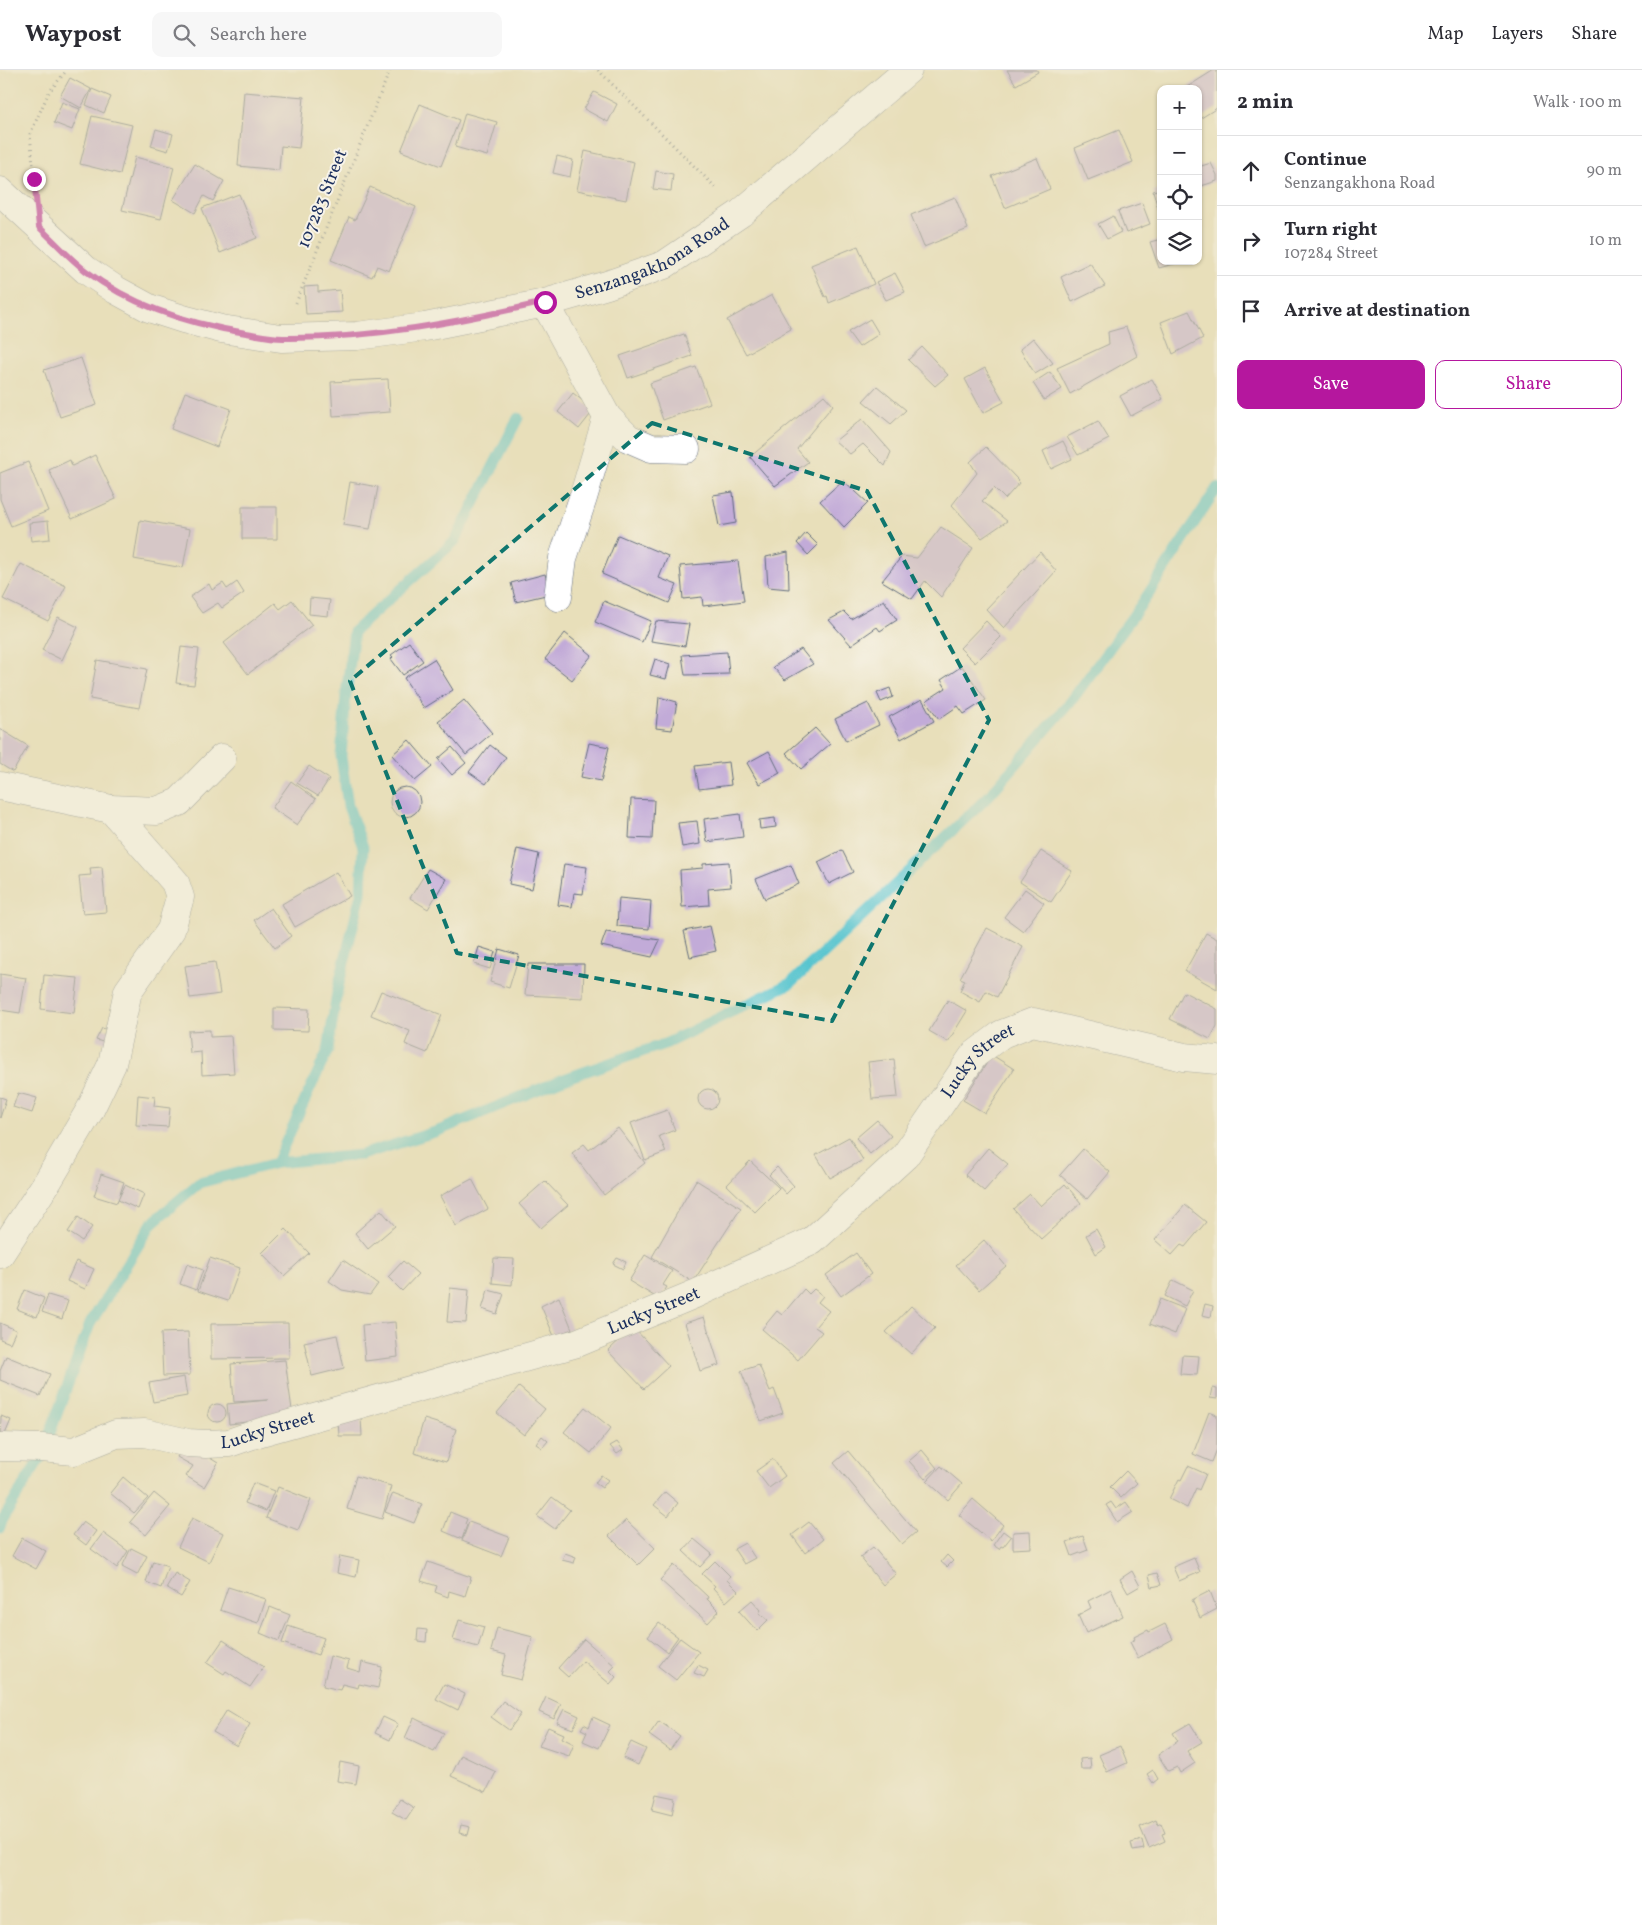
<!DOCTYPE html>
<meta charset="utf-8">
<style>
body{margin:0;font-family:Vollkorn,serif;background:#f7f7f7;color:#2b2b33}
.controls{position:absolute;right:15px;top:15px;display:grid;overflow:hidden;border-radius:10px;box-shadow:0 1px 4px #0004}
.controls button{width:45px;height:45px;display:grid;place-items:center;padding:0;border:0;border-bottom:1px solid #e1e1e2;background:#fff;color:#2b2b33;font:25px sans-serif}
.stop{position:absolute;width:15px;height:15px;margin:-11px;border:4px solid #b5179e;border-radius:50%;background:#fff}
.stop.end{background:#b5179e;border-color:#fff;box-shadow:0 1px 5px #0008}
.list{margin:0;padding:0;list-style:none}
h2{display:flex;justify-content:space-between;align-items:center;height:65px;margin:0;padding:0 20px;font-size:21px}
h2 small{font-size:16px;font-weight:400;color:#7c7c81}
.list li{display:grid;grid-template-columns:32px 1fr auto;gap:15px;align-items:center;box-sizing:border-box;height:70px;padding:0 20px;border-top:1px solid #e1e1e2}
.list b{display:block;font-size:19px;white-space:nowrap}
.list p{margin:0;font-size:16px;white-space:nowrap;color:#7c7c81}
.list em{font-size:16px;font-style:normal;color:#7c7c81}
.actions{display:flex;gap:10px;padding:15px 20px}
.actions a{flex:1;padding:11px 0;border:1px solid #b5179e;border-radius:10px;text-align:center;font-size:18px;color:#b5179e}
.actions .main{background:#b5179e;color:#fff}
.icon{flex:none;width:28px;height:28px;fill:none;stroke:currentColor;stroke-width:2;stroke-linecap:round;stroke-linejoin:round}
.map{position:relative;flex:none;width:1217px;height:1855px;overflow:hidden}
header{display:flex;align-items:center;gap:30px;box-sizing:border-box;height:70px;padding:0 25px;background:#fff;border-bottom:1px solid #e1e1e2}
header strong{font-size:24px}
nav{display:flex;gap:28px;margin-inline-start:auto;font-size:18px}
.search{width:350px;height:45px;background:#f7f7f7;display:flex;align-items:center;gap:12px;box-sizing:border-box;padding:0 18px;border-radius:10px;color:#7c7c81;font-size:19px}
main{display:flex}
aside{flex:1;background:#fff}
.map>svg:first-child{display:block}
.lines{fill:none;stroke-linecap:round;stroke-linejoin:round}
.stream{stroke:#58c5cf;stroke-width:11}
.building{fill:#c2abd8}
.minor-casing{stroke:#636d7e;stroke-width:29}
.path{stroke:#636d7e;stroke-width:3;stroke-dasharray:1 4;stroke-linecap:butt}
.minor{stroke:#fff;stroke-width:28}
.route{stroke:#b5179e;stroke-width:6}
.marked{fill:none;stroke:#0f766e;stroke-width:4;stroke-dasharray:10 6;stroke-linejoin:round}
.labels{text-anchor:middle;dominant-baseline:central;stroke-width:4;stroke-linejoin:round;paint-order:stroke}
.street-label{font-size:18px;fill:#1b2f5e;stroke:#f7f3e8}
</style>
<header>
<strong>Waypost</strong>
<div class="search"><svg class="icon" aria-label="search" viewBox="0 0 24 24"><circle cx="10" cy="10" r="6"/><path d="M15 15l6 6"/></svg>Search here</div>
<nav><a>Map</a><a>Layers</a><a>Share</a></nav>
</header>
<main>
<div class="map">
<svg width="1217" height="1855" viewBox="0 0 1217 1855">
<rect width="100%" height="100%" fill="#f7f3e8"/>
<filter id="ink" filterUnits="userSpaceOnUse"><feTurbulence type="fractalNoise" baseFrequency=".02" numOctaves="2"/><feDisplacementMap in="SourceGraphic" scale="10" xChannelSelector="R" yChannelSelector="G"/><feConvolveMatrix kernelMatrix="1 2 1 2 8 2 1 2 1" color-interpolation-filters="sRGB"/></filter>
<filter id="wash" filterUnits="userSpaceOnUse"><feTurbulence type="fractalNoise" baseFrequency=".0096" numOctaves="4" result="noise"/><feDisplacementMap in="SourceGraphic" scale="20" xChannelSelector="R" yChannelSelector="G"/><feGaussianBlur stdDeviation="1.12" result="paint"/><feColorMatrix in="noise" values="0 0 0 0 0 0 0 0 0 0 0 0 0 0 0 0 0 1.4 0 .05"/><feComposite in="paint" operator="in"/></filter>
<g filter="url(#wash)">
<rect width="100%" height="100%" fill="#e8dfba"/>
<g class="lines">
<path class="stream" d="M276 1093 328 980 337 922 361 824 363 777 348 736 341 686 346 625 354 561 455 471 518 348
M46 1374 90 1254 152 1153 199 1113 276 1093 361 1085 438 1061 561 1010 667 973 791 913 987 728 1072 630 1143 532 1217 418
M0 1458 2 1451 42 1385"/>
</g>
<g id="blocks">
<path class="building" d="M1007 0H1037L1038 2 1016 15Z
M1214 0H1217V38L1198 50V19H1184Z
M70 8 91 19 81 38 60 26Z
M92 19 111 27 104 43 86 35Z
M244 22 304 27 299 78 281 76 279 100 238 96Z
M594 22 617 34 608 52 584 39Z
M62 32 80 39 72 60 54 53Z
M420 34 459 50 441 96 401 81Z
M465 43 497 52 487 86 455 77Z
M92 46 132 55 120 104 80 94Z
M156 59 173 64 168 81 151 76Z
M1119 60 1133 92 1088 110 1075 78Z
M585 81 634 92 626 130 577 120Z
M557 86 573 90 570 107 553 103Z
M135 87 174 97 161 149 122 140Z
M1037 88 1050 119 1005 138 992 106Z
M1211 93 1217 105V111L1198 117V97Z
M195 94 224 111 213 131 204 126 195 143 173 130Z
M656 101 673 104 671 121 653 119Z
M370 117 416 137 389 201 377 196 372 207 331 190 349 147 355 150Z
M1161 119V145H1160L1153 121Z
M239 124 257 168 220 183 202 138Z
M955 127 968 159 924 177 911 145Z
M1142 133 1150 154 1126 163 1118 141Z
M1113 146 1121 162 1107 169 1098 154Z
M1161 169V191L1181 192 1159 198 1150 172Z
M858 176 874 214 829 233 827 226 825 227 811 195Z
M1090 193 1105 216 1072 232 1061 207Z
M895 203 905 222 886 230 876 212Z
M318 216V222L340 220 342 242 306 244 304 217Z
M772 225 791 259 746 284 727 250Z
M1189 241 1203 268 1173 284 1161 252Z
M870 249 879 264 859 277 848 262Z
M1126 257 1137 286 1070 324 1057 298 1109 274 1108 262Z
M684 264 692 286 628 308 620 286Z
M1033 268 1053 293 1035 304 1020 279Z
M922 277 948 305 935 316 908 290Z
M81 288 97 335 60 347 44 300Z
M696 297 710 333 663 350 650 313Z
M985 298 1004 332 983 343 965 309Z
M1050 302 1062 319 1044 330 1033 313Z
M388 309 390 342 333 346 331 312Z
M1152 309 1163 329 1131 346 1120 326Z
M877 316 906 340 891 354 863 331Z
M185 322 231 339 217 377 171 359Z
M573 323 594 340 579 359 558 342Z
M824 325 833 335 797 379 808 392 775 416 750 387Z
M862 349 891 382 885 396 863 374 850 384 835 371Z
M1098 351 1109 369 1078 385 1067 367Z
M1063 371 1072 389 1051 399 1043 381Z
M986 377 1020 412 1005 429 994 418 982 431 1007 451 982 468 952 435 977 403 970 392Z
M95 385 116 429 72 449 49 400 70 390 72 396Z
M28 392 48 441 11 456 0 429V403Z
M843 410 868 433 844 457 820 431Z
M350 412 378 417 370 459 343 455Z
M733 422 736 453 719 456 713 425Z
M242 437H277V469H242Z
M140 450 190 459 183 498 134 489Z
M48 451 50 469 31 471 29 453Z
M941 457 973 478 941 527 925 511 912 529 882 511 902 486 917 488Z
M806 463 818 475 808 485 797 473Z
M618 465 668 486 659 508 677 515 669 533 602 504Z
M788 482 789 519 768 517 766 487Z
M1040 482 1056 501 1004 558 986 539Z
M738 491 744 531 703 536 702 527 683 529 680 496Z
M21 494 66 516 48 551 3 529Z
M545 504 550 524 516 532 511 513Z
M237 512 244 523 222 538 218 533 202 543 190 527 209 514 212 520 223 513 227 519Z
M310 528 330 530 328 546 309 544Z
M292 530 312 555 248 604 224 573 275 533 280 539Z
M884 530 897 550 880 561 877 557 851 575 829 550 844 542 851 549Z
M604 531 651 551 642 572 595 552Z
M58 547 78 557 62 590 42 580Z
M656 551 689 554 685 576 651 571Z
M986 551 1001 567 975 593 960 578Z
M565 563 592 585 572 610 545 589Z
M409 572 423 591 403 605 391 589 393 587 391 585Z
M181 577 199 579 194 615 176 613Z
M801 579 813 594 785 610 773 597Z
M727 582 729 604 685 605 682 585Z
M434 589 453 620 424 638 404 608Z
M655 589 670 594 666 609 650 605Z
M97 590 147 599 139 638 90 629Z
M962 596 986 630 964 644 958 636 939 649 926 631 946 618 941 610Z
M890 618 893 627 881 632 877 623Z
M659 627 677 632 672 660 656 658Z
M922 629 934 651 901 669 889 647Z
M464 630 492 663 466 685 438 651Z
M868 633 879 655 846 671 835 649Z
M815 658 830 674 801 699 786 683Z
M0 659 28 676 13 702 0 694Z
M409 670 432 697 415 711 392 685Z
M589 673 609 677 601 711 581 707Z
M490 675 506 687 486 714 469 702Z
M452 677 466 693 452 705 438 689Z
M769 681 780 703 759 714 747 693Z
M728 692 731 715 699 719 695 696Z
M309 696 329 709 318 726 297 713Z
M291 711 316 729 297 755 272 738Z
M390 732a15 15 0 1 1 30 0a15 15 0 1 1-30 0Z
M631 729 654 730 652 769 629 768Z
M740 744 743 767 707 772 704 749Z
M775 748 776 757 760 759 759 750Z
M697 751 700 774 682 777 678 753Z
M517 779 539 784 532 819 509 814Z
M842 780 853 802 829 814 818 792Z
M1041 781 1072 801 1051 832 1020 812Z
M729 792 731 817 708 819 709 835 682 837 680 800 703 798V794Z
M564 794 587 797 583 824 574 823 572 837 558 835Z
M791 795 799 814 765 829 756 809Z
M102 797 106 842 83 844 79 806 91 805 90 798Z
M428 799 446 809 428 839 410 828Z
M336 802 350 826 295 857 282 834Z
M1025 819 1044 833 1023 861 1004 847Z
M619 828 651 831 649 859 617 856Z
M271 838 291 866 275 878 254 850Z
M710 856 716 881 690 887 684 861Z
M987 858 1023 877 997 927 986 921 980 932 960 921 965 910 960 908Z
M606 862 660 870 652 887 601 876Z
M1206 863 1217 869V919L1185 901Z
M479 877 495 882 490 899 474 894Z
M499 879 519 885 509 918 490 912Z
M215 892 220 924 190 928 185 896Z
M528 894H584L583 928 525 925Z
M0 904 26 908 20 943 0 940Z
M44 905 78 908 74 943 41 939Z
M381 921 442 945 427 983 405 974 410 961 371 945Z
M1184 922 1217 939V956L1210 969 1170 949Z
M948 930 967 941 948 972 929 961Z
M274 938 309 939 308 961 274 960Z
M102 958 111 961 106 973 96 970Z
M210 960V967L231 966 234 1003 202 1005 201 982 190 983 188 961Z
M992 985 1014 999 985 1043 963 1030Z
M894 989 898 1027 872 1029 868 992Z
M698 1029a10 10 0 1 1 20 0a10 10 0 1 1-20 0Z
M18 1023 37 1028 32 1043 13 1037Z
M138 1025 155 1027 154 1036 170 1038 168 1057 136 1055Z
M0 1027 6 1029 0 1048Z
M667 1040 675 1060 659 1066 666 1082 645 1090 631 1053Z
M877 1050 891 1066 870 1084 856 1068Z
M618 1058 645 1093 604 1125 572 1083 584 1074 589 1080Z
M849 1067 863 1090 830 1108 816 1085Z
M988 1078 1008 1094 984 1121 965 1105Z
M1083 1079 1110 1102 1087 1129 1060 1105Z
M750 1091 779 1118 755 1142 727 1115Z
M777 1097 794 1116 786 1124 769 1105Z
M101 1104 124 1112 117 1133 94 1126Z
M472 1109 488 1139 456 1156 440 1126Z
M696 1110 741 1138 693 1212 652 1187Z
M545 1111 568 1135 541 1158 519 1134Z
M1065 1114 1081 1133 1041 1169 1013 1139 1030 1124 1041 1136Z
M125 1115 144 1124 138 1139 118 1130Z
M1185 1135 1206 1152 1185 1177 1181 1175 1172 1185 1155 1170Z
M381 1140 395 1156 368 1179 355 1163Z
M78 1147 92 1157 82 1171 68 1162Z
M286 1159 309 1183 284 1206 262 1183Z
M1096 1159 1106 1177 1096 1184 1086 1165Z
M984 1170 1006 1196 979 1220 956 1195Z
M856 1183 871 1204 841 1226 826 1205Z
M645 1185 672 1201 663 1215 667 1217 659 1229 629 1211Z
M210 1188 240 1198 228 1231 198 1221Z
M494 1188 514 1189 512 1215 492 1213Z
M617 1188 626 1192 623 1199 613 1194Z
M343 1190 378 1214 370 1225 342 1220 329 1211Z
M76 1191 94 1199 85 1219 67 1211Z
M403 1191 418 1204 402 1221 388 1207Z
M187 1194 203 1200 196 1220 180 1214Z
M1173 1210 1193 1220 1185 1236 1165 1226Z
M450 1218 469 1220 466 1253 447 1252Z
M804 1219 809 1224 814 1219 823 1226 818 1232 829 1241 815 1257 822 1262 798 1290 762 1259 777 1241 782 1245Z
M25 1220 44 1228 37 1247 17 1239Z
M488 1220 504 1224 497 1244 482 1239Z
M48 1225 68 1231 62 1249 42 1242Z
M559 1227 572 1259 554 1266 541 1236Z
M1160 1229 1185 1239 1175 1264 1150 1254Z
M1205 1234 1213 1236 1211 1247 1202 1245Z
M911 1236 935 1258 911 1284 886 1262Z
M704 1247 719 1295 700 1301 685 1253Z
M395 1252 398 1287 365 1291 362 1255Z
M0 1253 16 1260 10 1273 0 1269Z
M288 1253 289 1288 211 1289V1254Z
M633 1257 669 1296 644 1319 608 1281Z
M188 1262 190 1305 163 1306 161 1263Z
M337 1265 344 1298 312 1306 304 1272Z
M1182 1285 1199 1286 1197 1305 1180 1304Z
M6 1286 50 1304 40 1326 0 1310V1301Z
M285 1290 293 1347 229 1354 227 1334 268 1330 234 1332 231 1294Z
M759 1295 770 1321 774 1319 783 1343 761 1351 741 1301Z
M184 1307 187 1326 153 1332 149 1313Z
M519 1317 545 1339 524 1365 497 1343Z
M1212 1318 1217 1319V1329L1210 1328Z
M208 1343a9 9 0 1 1 18 0a9 9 0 1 1-18 0Z
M585 1337 611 1358 591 1383 564 1362Z
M1209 1342 1217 1345V1379L1212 1392 1193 1384Z
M1 1346 11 1350 3 1369 0 1368Z
M361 1348 362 1366H339L338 1350Z
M424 1349 456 1359 446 1392 414 1383Z
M542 1366 548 1371 542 1378 536 1374Z
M617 1372 623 1380 617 1384 610 1376Z
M186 1373 218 1393 204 1417 186 1406 193 1396 177 1387Z
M922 1380 937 1398 925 1409 909 1391Z
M848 1381 916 1462 902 1474 834 1393Z
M773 1389 785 1406 769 1418 756 1401Z
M941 1396 962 1414 948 1430 927 1411Z
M1188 1396 1206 1404 1199 1420 1196 1418 1187 1438 1169 1429 1179 1409 1181 1410Z
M1126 1401 1137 1413 1121 1428 1110 1417Z
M601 1405 608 1410 602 1418 595 1413Z
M356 1406 391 1416 382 1449 347 1439Z
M123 1407 148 1428 134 1443 110 1423Z
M253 1413 274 1421 266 1441 245 1433Z
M278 1417 311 1430 298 1460 266 1448Z
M665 1422 678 1433 668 1446 654 1435Z
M154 1423 170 1436 146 1465 130 1452Z
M393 1423 422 1434 414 1453 385 1442Z
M552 1427 570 1440 555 1459 537 1446Z
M973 1429 1003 1455 991 1471 959 1445Z
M1111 1432 1116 1439 1126 1432 1133 1442 1117 1452 1106 1435Z
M450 1442 467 1449 465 1454 467 1455 462 1469 443 1461Z
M192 1448 223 1463 209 1492 178 1477Z
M626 1450 655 1478 638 1495 609 1466Z
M83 1452 96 1461 86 1475 73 1465Z
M469 1452 509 1467 501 1486 462 1471Z
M809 1452 823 1469 805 1483 792 1465Z
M1003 1461 1011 1467 1003 1477 1001 1476 999 1479 993 1475Z
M1030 1461 1031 1478 1013 1479V1462Z
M103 1463 128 1481 117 1498 91 1479Z
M1083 1466 1088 1480 1072 1486 1067 1472Z
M22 1468 46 1481 36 1499 12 1486Z
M694 1469 712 1484 700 1497 683 1481Z
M745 1473 755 1488 744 1494 734 1479Z
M873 1477 896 1504 883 1515 860 1487Z
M131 1478 147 1486 137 1505 122 1497Z
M565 1483 576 1487 574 1493 562 1490Z
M947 1485 953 1491 947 1497 941 1492Z
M340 1486 359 1490 356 1507 337 1503Z
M1194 1488 1200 1502 1179 1511 1173 1497Z
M153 1491 168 1496 161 1518 146 1512Z
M715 1491 730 1506 727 1510 738 1521 726 1532 713 1518 715 1516 702 1504Z
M428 1492 471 1507 465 1526 449 1521 448 1527 435 1522 437 1516 421 1511Z
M674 1495 708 1527 707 1529 719 1541 708 1553 660 1510Z
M1132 1501 1140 1516 1128 1523 1120 1509Z
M175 1503 190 1512 181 1527 166 1518Z
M1157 1503 1161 1515 1152 1517 1149 1505Z
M228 1517 266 1529 258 1553 220 1540Z
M1111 1519 1123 1546 1086 1563 1078 1545 1091 1538 1088 1531Z
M1210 1521 1217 1539 1200 1548 1192 1530Z
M752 1530 761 1540 759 1543 768 1550 757 1561 739 1541Z
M270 1537 290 1545 279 1571 260 1563Z
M459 1550 484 1557 478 1577 453 1570Z
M659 1553 678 1567 667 1582 648 1567Z
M1165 1554 1173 1569 1138 1588 1130 1572 1135 1569 1134 1567 1148 1560 1149 1562Z
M288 1556 324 1568 318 1585 282 1573Z
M497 1558 533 1567 521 1610 501 1605 506 1585 491 1581Z
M418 1559 427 1560 426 1572 417 1571Z
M680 1568 699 1582 676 1610 658 1596Z
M584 1569 615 1596 610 1601 616 1607 610 1614 583 1591 568 1607 558 1598Z
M223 1570 264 1597 250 1617 226 1601 224 1604 207 1593Z
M330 1586 349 1591 347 1598 360 1602 362 1592 382 1597 378 1618 359 1614 358 1618 342 1614 340 1620 323 1616Z
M698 1595 708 1600 704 1607 694 1603Z
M444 1614 465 1624 458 1640 436 1629Z
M546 1627 561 1634 554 1649 539 1642Z
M503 1631 521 1644 509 1660 491 1647Z
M564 1639 579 1646 573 1659 557 1653Z
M227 1640 250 1654 237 1676 213 1662Z
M383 1647 398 1654 390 1670 375 1663Z
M593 1647 610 1655 599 1678 583 1671 587 1662 581 1659 584 1654 589 1657Z
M414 1648 444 1663 434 1682 405 1668Z
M659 1651 680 1666 670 1680 649 1665Z
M1190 1653 1202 1672 1187 1681 1195 1693 1180 1703 1177 1697 1168 1701 1158 1685 1178 1671 1173 1663Z
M548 1657 564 1664 562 1668 574 1674 569 1686 539 1676Z
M631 1672 646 1679 638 1695 623 1688Z
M1120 1676 1127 1693 1107 1702 1099 1685Z
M461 1685 496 1702 486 1722 451 1706Z
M1090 1688 1091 1699H1081L1080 1689Z
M340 1692 359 1696 356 1714 337 1711Z
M1153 1700 1158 1709 1153 1713 1147 1704Z
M656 1724 675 1728 672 1745 652 1740Z
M400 1729 414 1738 406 1750 392 1742Z
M1156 1750 1158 1755 1161 1753 1165 1763 1162 1764 1165 1771 1149 1778 1140 1757Z
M461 1755 470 1757 468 1765 459 1763Z
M1142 1770 1144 1779 1133 1781 1131 1773Z"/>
</g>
</g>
<g filter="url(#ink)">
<use href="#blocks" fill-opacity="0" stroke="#636d7e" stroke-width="1"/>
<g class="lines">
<defs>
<g id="minor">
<path id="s1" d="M0 121 86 200 116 220 149 238 183 249 221 259 281 268 357 266 425 257 545 233 607 215 664 195 741 143 908 0"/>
<path d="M545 233 607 347 628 368 651 378 686 379"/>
<path d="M558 527 563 488 583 428 607 347"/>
<path d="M0 716 111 739 157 741 179 732 222 688"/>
<path d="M0 1184 48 1111 90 1040 112 994 128 921 171 860 180 827 175 812 111 739"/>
<path id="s2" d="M0 1377 42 1378 74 1381 116 1364 145 1363 188 1373 206 1374 229 1373 261 1362 577 1273 695 1224 812 1171 905 1086 974 985 1002 964 1033 952 1184 987 1217 990"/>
</g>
</defs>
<use href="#minor" class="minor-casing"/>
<path class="path" d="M598 0 716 118
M34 104 30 64 49 22 67 0
M296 233 390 0"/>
<use href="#minor" class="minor"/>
</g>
</g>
<g class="lines" filter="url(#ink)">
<path class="route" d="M34 109 39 157C54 171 69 188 86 201 132 236 189 254 246 263 258 265 271 268 283 268 372 269 458 252 545 232"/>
</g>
<path d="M0 0H1217V1855H0ZM652 353 867 421 989 650 832 951 457 883 350 611Z" fill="#e8dfba" fill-opacity=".55" fill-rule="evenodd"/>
<path class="marked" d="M652 353 867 421 989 650 832 951 457 883 350 611Z"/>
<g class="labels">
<g class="street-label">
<text transform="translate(323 129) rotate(-68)">107283 Street</text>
<text stroke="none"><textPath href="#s1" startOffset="710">Senzangakhona Road</textPath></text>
<text stroke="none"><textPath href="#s2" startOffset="1099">Lucky Street</textPath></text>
<text stroke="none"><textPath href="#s2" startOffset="679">Lucky Street</textPath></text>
<text stroke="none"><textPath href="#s2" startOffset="274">Lucky Street</textPath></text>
</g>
</g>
</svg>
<div class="controls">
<button>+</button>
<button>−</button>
<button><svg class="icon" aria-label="locate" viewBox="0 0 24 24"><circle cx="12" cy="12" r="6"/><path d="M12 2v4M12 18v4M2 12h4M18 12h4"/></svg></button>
<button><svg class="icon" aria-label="layers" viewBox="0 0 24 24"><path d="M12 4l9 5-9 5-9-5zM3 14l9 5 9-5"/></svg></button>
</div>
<div class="stop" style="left:545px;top:232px"></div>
<div class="stop end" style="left:34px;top:109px"></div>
</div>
<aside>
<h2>2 min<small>Walk · 100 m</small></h2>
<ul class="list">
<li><svg class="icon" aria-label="ahead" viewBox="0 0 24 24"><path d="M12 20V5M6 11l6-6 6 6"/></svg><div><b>Continue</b><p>Senzangakhona Road</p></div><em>90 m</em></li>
<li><svg class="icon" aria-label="right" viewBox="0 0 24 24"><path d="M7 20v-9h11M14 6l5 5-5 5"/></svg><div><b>Turn right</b><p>107284 Street</p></div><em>10 m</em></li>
<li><svg class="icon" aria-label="arrive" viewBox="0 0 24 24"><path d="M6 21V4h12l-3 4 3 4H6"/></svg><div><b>Arrive at destination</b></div></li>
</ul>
<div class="actions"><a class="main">Save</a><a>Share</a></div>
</aside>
</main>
